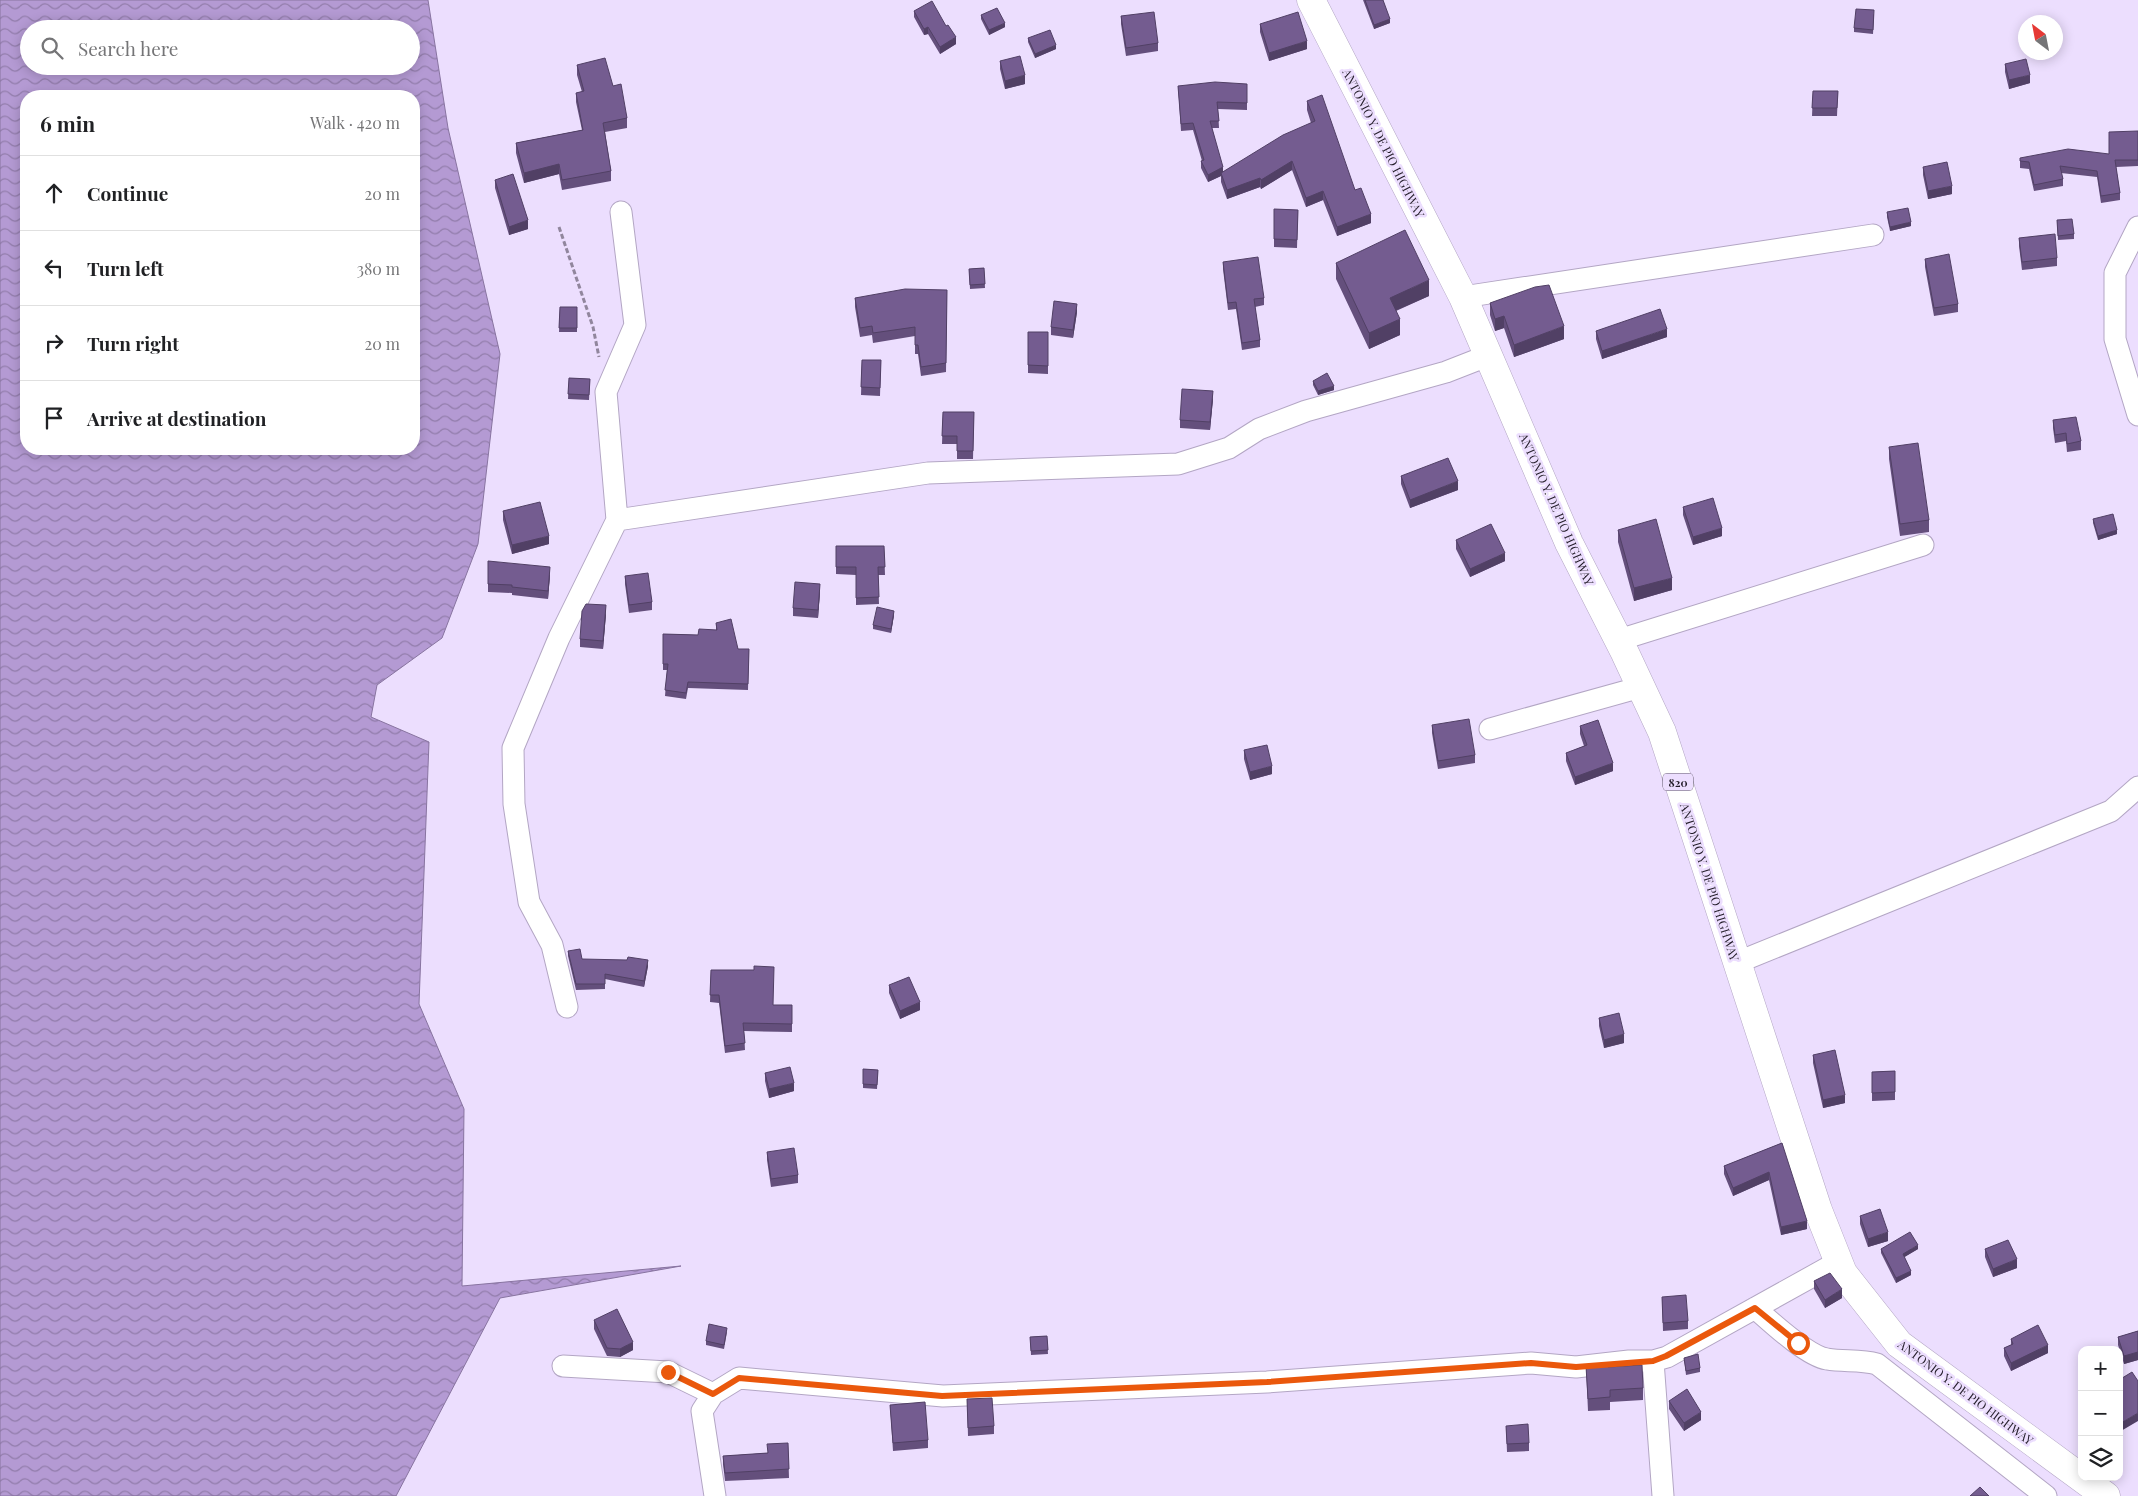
<!DOCTYPE html>
<meta charset="utf-8">
<style>
body{margin:0;font-family:"Playfair Display",serif;background:#f2f2f2;color:#202124}
.controls{position:absolute;right:15px;bottom:15px;display:grid;overflow:hidden;border-radius:10px;box-shadow:0 2px 12px #0003}
.controls button{width:45px;height:45px;display:grid;place-items:center;padding:0;border:0;border-bottom:1px solid #e0e0e0;background:#fff;color:#202124;font:25px sans-serif}
.compass{position:absolute;left:2018px;top:15px;width:45px;height:45px;border-radius:50%;background:#fff;box-shadow:0 2px 12px #0003;rotate:328deg}
.stop{position:absolute;width:15px;height:15px;margin:-11px;border:4px solid #ea580c;border-radius:50%;background:#fff}
.stop.end{background:#ea580c;border-color:#fff;box-shadow:0 1px 5px #0008}
.list{margin:0;padding:0;list-style:none}
h2{display:flex;justify-content:space-between;align-items:center;height:65px;margin:0;padding:0 20px;font-size:21px}
h2 small{font-size:16px;font-weight:400;color:#757577}
.list li{display:grid;grid-template-columns:32px 1fr auto;gap:15px;align-items:center;box-sizing:border-box;height:75px;padding:0 20px;border-top:1px solid #e0e0e0}
.list b{display:block;font-size:19px;white-space:nowrap}
.list em{font-size:16px;font-style:normal;color:#757577}
.icon{flex:none;width:28px;height:28px;fill:none;stroke:currentColor;stroke-width:2;stroke-linecap:round;stroke-linejoin:round}
.map{position:relative;flex:none;width:2138px;height:1496px;overflow:hidden}
.search{position:absolute;background:#fff;box-shadow:0 2px 12px #0003;left:20px;top:20px;width:400px;height:55px;display:flex;align-items:center;gap:12px;box-sizing:border-box;padding:0 18px;border-radius:28px;color:#757577;font-size:19px}
.panel{position:absolute;background:#fff;box-shadow:0 2px 12px #0003;left:20px;top:90px;width:400px;height:365px;border-radius:20px}
.map>svg:first-child{display:block}
.water{fill:url(#water-waves);stroke:#8874a0;fill-rule:evenodd}
.lines{fill:none;stroke-linecap:round;stroke-linejoin:round}
.minor-casing{stroke:#b3a6c4;stroke-width:23}
.highway-casing{stroke:#b3a6c4;stroke-width:29}
.path{stroke:#91869d;stroke-width:3;stroke-dasharray:5 2.5;stroke-linecap:butt}
.minor{stroke:#fff;stroke-width:21}
.highway{stroke:#fff;stroke-width:28}
.wall{fill:#644f7c}
.shaded-wall{fill:#514065}
.building{fill:#745c90;stroke:#514065}
.route{stroke:#ea580c;stroke-width:6}
.labels{text-anchor:middle;dominant-baseline:central;stroke-width:5;stroke-linejoin:round;paint-order:stroke}
.shield{fill:#ecdefe;stroke:#5f5668;stroke-width:1}
.shield-label{font-size:11px;font-weight:bold;fill:#221c28}
.street-label{font-size:12px;fill:#221c28;stroke:#ecdefe}
</style>
<div class="map">
<svg width="2138" height="1496" viewBox="0 0 2138 1496">
<defs>
<pattern id="water-waves" width="16" height="10" patternUnits="userSpaceOnUse" patternTransform="scale(1.25)"><rect width="16" height="10" fill="#b49ad3"/><path d="M0 5q4-4 8 0t8 0" fill="none" stroke="#927dab"/></pattern>
</defs>
<rect width="100%" height="100%" fill="#ecdefe"/>
<path class="water" d="M0 0H428L448 128 500 354 478 544 442 638 377 685 371 717 429 742 419 1004 464 1109 462 1286 681 1266 500 1298 396 1496H0ZM29 29H411V66H29ZM26 96H414V449H26Z"/>
<g class="lines">
<defs>
<path id="minor" d="M2138 227 2115 273V339L2138 415
M1463 297 1873 235
M617 520 928 473 1178 464 1229 448 1259 429 1306 411 1446 372 1487 356
M1619 640 1923 545
M1490 729 1641 687
M1736 963 2111 811 2138 787
M567 1007 552 945 529 902 514 804 513 748 559 638 617 520 606 392 635 325 621 212
M1755 1308C1771 1322 1807 1356 1827 1359 1844 1362 1860 1359 1877 1364L2046 1496
M1653 1361 1667 1357 1838 1262
M563 1366 668 1372 713 1394
M715 1496 702 1411 713 1394 739 1378 943 1396 1267 1382 1531 1363 1576 1367 1629 1361H1653L1663 1496"/>
<path id="highway" d="M1311 0 1463 297 1569 543 1625 653 1662 732 1818 1210 1843 1273 1899 1344 2106 1496"/>
</defs>
<use href="#minor" class="minor-casing"/>
<use href="#highway" class="highway-casing"/>
<path class="path" d="M559 227 593 327 599 357"/>
<use href="#minor" class="minor"/>
<use href="#highway" class="highway"/>
</g>
<path class="wall" d="M1363 0H1383L1390 23 1374 29Z
M914 11 956 44 940 54 928 34 924 35 914 17Z
M1874 14 1873 34 1854 32V28Z
M981 15 1005 27 989 35 981 19Z
M1121 16 1158 43V51L1126 56 1121 24Z
M1260 24 1307 49 1269 61 1260 32Z
M1028 38 1056 49 1035 58 1028 42Z
M1000 61 1025 84 1005 89 1000 69Z
M2005 64 2030 83 2009 89 2005 72Z
M577 65 613 86 627 118V128L605 132 611 171V181L562 190 559 174 524 183 516 153V143L582 130 576 102V93L582 92 577 75Z
M1247 84V110L1218 109 1219 128H1212L1223 172 1311 123 1307 110V101L1355 190 1371 223 1337 236 1323 200 1306 207 1292 170 1261 189 1260 187 1227 199 1221 182V176L1208 182 1201 168V161H1202L1193 130 1181 131 1178 86Z
M1813 91H1838L1837 116H1812Z
M2138 131V166L2116 167 2120 193V200L2101 203 2097 177 2061 173 2063 179V186L2034 191 2029 169 2020 168V158L2109 154Z
M1923 167 1952 194 1928 199 1923 175Z
M495 180 528 229 509 235 495 188Z
M1274 209 1298 210 1297 248 1274 247Z
M1887 212 1911 226 1890 231 1887 217Z
M2057 220 2074 234V239L2058 240Z
M2019 238 2057 258V266L2022 270 2019 246Z
M1925 259 1958 304V312L1934 316 1925 267Z
M1223 262 1264 298V305L1255 307 1260 340V347L1242 350 1236 309 1228 310 1223 269Z
M1336 263 1429 296 1396 311 1400 335 1369 349 1336 279Z
M984 268 985 288 970 289 969 269Z
M947 290 946 372 921 376 918 354H915V336L873 343 872 335 860 337 855 307V298Z
M1490 303 1564 339 1514 357 1504 328 1495 331 1490 315Z
M560 307H577V332H559Z
M1077 312 1073 338 1051 335V327Z
M1596 331 1667 337 1602 359 1596 339Z
M1028 332H1048V374L1028 373Z
M862 360H881L880 396 861 395Z
M569 378 590 379 589 400 568 399Z
M1313 381 1334 390 1318 395 1313 385Z
M1213 399 1210 430 1180 428V420Z
M943 412H974L973 459H957V444H942Z
M2053 420 2081 441V450L2067 452 2066 441 2055 443 2053 428Z
M1889 447 1929 520V532L1900 536 1889 459Z
M1401 476 1458 490 1410 508 1401 484Z
M1683 507 1722 536 1693 545 1683 515Z
M503 511 549 544 512 554 503 520Z
M2093 519 2117 534 2098 540 2093 523Z
M1618 530 1672 590 1634 601 1618 542Z
M1456 540 1505 561 1470 577 1456 549Z
M836 546H884L885 575H878L879 604 856 605V575L836 574Z
M488 561 550 575 548 599 512 595V593L488 592Z
M625 576 652 602V610L629 613 625 584Z
M820 592 818 618 793 616V608Z
M606 614 603 649 580 647V639Z
M894 615 891 633 873 629V625Z
M716 623 738 649H749L748 690 688 688 686 699 665 696 667 670H663V634L698 635 716 630Z
M1432 725 1475 755V763L1438 769 1432 733Z
M1580 726 1613 771 1575 785 1566 761V753L1584 746 1580 734Z
M1244 750 1272 774 1250 780 1244 759Z
M568 951 582 959 648 966 644 987 605 979V989L576 990 568 956Z
M711 970 773 1005H792V1032L744 1031 745 1050 725 1053 719 1003 710 1002Z
M889 985 920 1010 900 1019 889 993Z
M1599 1018 1624 1043 1604 1048 1599 1026Z
M1813 1055 1845 1103 1823 1108 1813 1063Z
M863 1069 878 1070 877 1089 863 1088Z
M1895 1071V1100L1872 1101V1072Z
M765 1073 794 1091 769 1098 765 1081Z
M1782 1143 1807 1229 1781 1235 1769 1180 1733 1196 1724 1174V1166Z
M767 1152 798 1175V1183L771 1187 767 1160Z
M1860 1216 1888 1241 1868 1247 1860 1224Z
M1881 1249H1918L1904 1257 1911 1275 1896 1283 1881 1253Z
M1985 1249 2017 1268 1993 1277 1985 1257Z
M1814 1281 1842 1298 1825 1308 1814 1289Z
M1662 1297 1688 1321V1329L1663 1331Z
M594 1320 633 1350 620 1357 607 1356 594 1329Z
M2138 1331V1360L2124 1364 2118 1345V1337Z
M727 1332 724 1349 706 1345V1341Z
M1047 1336 1048 1354 1031 1355 1030 1337Z
M2011 1339 2048 1353 2011 1371 2004 1356V1348L2011 1345Z
M1684 1358 1700 1368V1372L1686 1375Z
M1586 1366 1643 1388V1400L1610 1402V1410L1588 1411Z
M2119 1380 2138 1381 2121 1431 2119 1428Z
M967 1399 994 1426V1434L968 1436Z
M1669 1401 1701 1420 1684 1431 1669 1409Z
M890 1405 928 1440V1448L893 1451Z
M1506 1426 1529 1443V1451L1507 1452Z
M788 1443 789 1478 725 1481 723 1464V1456L767 1453Z"/>
<path class="shaded-wall" d="M1390 19V23L1374 29V25Z
M1005 23V27L989 35V30Z
M928 27V34L924 35V29Z
M956 37V44L940 54V47Z
M1307 41V49L1269 61V53Z
M1056 45V49L1035 58V54Z
M1025 75V84L1005 89V81Z
M2030 75V83L2009 89V80Z
M1292 161V170L1261 189V180Z
M559 164V174L524 183V173Z
M1223 167V174L1221 173V176L1208 182V175Z
M1260 178V187L1227 199V190Z
M1952 186V194L1928 199V191Z
M1323 191V200L1306 207V198Z
M1371 214V223L1337 236V227Z
M528 220V229L509 235V227Z
M1911 222V226L1890 231V227Z
M1429 280V296L1390 313V298Z
M1077 304V312L1073 338V330Z
M1504 316V328L1495 331V319Z
M1400 319V335L1369 349V333Z
M1564 326V339L1514 357V345Z
M1667 329V337L1602 359V351Z
M1334 386V390L1318 395V391Z
M1213 391V399L1210 430V422Z
M1458 481V490L1410 508V500Z
M1722 528V536L1693 545V537Z
M2117 530V534L2098 540V536Z
M549 536V544L512 554V545Z
M1505 553V561L1470 577V569Z
M550 567V575L548 599V591Z
M1672 578V590L1634 601V588Z
M820 584V592L818 618V610Z
M606 605V614L603 649V641Z
M894 611V615L891 633V629Z
M1613 763V771L1575 785V777Z
M1272 766V774L1250 780V772Z
M648 960V966L644 987V981Z
M920 1002V1010L900 1019V1011Z
M1624 1034V1043L1604 1048V1040Z
M794 1083V1091L769 1098V1089Z
M1845 1095V1103L1823 1108V1100Z
M1769 1172V1180L1733 1196V1188Z
M1807 1221V1229L1781 1235V1227Z
M1888 1232V1241L1868 1247V1239Z
M1918 1245V1249L1903 1258V1254Z
M2017 1259V1268L1993 1277V1269Z
M1911 1271V1275L1896 1283V1278Z
M1842 1289V1298L1825 1308V1300Z
M633 1342V1350L620 1357V1349Z
M2048 1345V1353L2011 1371V1363Z
M2138 1352V1360L2124 1364V1356Z
M1701 1412V1420L1684 1431V1423Z
M2138 1413V1421L2121 1431V1423Z"/>
<path class="building" d="M1365 0H1383L1390 19 1374 25Z
M932 1 946 26 948 25 956 37 940 47 928 27 924 29 914 11Z
M997 8 1005 23 989 30 981 15Z
M1856 9 1874 10 1873 30 1854 28Z
M1154 12 1158 43 1126 48 1121 16Z
M1298 12 1307 41 1269 53 1260 24Z
M1050 30 1056 45 1035 54 1028 38Z
M1020 56 1025 75 1005 81 1000 61Z
M605 58 613 86 621 84 627 118 603 123 611 171 562 180 559 164 524 173 516 143 583 130 576 93 584 91 577 65Z
M2026 59 2030 75 2009 80 2005 64Z
M1215 82 1247 84V103L1217 102 1219 121H1210L1223 167 1208 175 1201 161 1204 160 1193 123 1181 124 1178 86Z
M1813 91H1838L1837 108H1812Z
M1322 95 1355 190 1361 188 1371 214 1337 227 1323 191 1306 198 1292 161 1261 180 1260 178 1227 190 1221 173 1283 135 1315 121 1307 101Z
M2138 131V160H2115L2120 193 2101 196 2097 171 2060 166 2063 179 2034 185 2029 162 2020 161V158L2068 149 2109 154V132Z
M1947 162 1952 186 1928 191 1923 167Z
M513 174 528 220 509 227 495 180Z
M1908 208 1911 222 1890 227 1887 212Z
M1274 209 1298 210 1297 240 1274 239Z
M2072 219 2074 234 2058 236 2057 220Z
M1405 230 1429 280 1390 298 1400 319 1369 333 1336 263Z
M2055 234 2057 258 2022 262 2019 238Z
M1949 254 1958 304 1934 308 1925 259Z
M1258 257 1264 298 1254 299 1260 340 1242 343 1236 302 1228 303 1223 262Z
M984 268 985 284 970 285 969 269Z
M1549 285 1564 326 1514 345 1504 316 1495 319 1490 303 1535 287Z
M905 289 947 290 946 363 921 367 918 345H915V327L873 333 872 326 860 328 855 298Z
M1054 301 1077 304 1073 330 1051 327Z
M560 307H577V328H559Z
M1660 309 1667 329 1602 351 1596 331Z
M1028 332H1048V366L1028 365Z
M862 360H881L880 388 861 387Z
M1327 373 1334 386 1318 391 1313 381Z
M569 378 590 379 589 395 568 394Z
M1182 389 1213 391 1210 422 1180 420Z
M943 412H974L973 451H957V436H942Z
M2076 417 2081 441 2067 444 2066 433 2055 435 2053 420Z
M1918 443 1929 520 1900 524 1889 447Z
M1448 458 1458 481 1410 500 1401 476Z
M1713 498 1722 528 1693 537 1683 507Z
M540 502 549 536 512 545 503 511Z
M2113 514 2117 530 2098 536 2093 519Z
M1656 519 1672 578 1634 588 1618 530Z
M1491 524 1505 553 1470 569 1456 540Z
M836 546H884L885 567H878L879 597 856 598V567H836Z
M488 561 550 567 548 591 512 587V585L488 584Z
M648 573 652 602 629 605 625 576Z
M795 582 820 584 818 610 793 608Z
M586 604 606 605 603 641 580 639 582 611Z
M877 607 894 611 891 629 873 625Z
M731 619 738 649H749L748 684 688 682 686 693 665 690 668 664H663V634L698 635 699 629 717 630 716 623Z
M1469 719 1475 755 1438 761 1432 725Z
M1598 720 1613 763 1575 777 1566 753 1587 745 1580 726Z
M1267 745 1272 766 1250 772 1244 750Z
M580 949 582 959 627 960 628 957 648 960 644 981 605 974V984H576L568 951Z
M754 966 774 967 773 1005H792V1024L743 1023 745 1043 725 1046 719 995H710L711 970H754Z
M909 977 920 1002 900 1011 889 985Z
M1619 1013 1624 1034 1604 1040 1599 1018Z
M1835 1050 1845 1095 1823 1100 1813 1055Z
M790 1067 794 1083 769 1089 765 1073Z
M863 1069 878 1070 877 1085 863 1084Z
M1895 1071V1092L1872 1093V1072Z
M1782 1143 1807 1221 1781 1227 1769 1172 1733 1188 1724 1166Z
M794 1148 798 1175 771 1179 767 1152Z
M1880 1209 1888 1232 1868 1239 1860 1216Z
M1910 1232 1918 1245 1903 1254 1911 1271 1896 1278 1881 1249Z
M2008 1240 2017 1259 1993 1269 1985 1249Z
M1830 1273 1842 1289 1825 1300 1814 1281Z
M1686 1295 1688 1321 1663 1323 1662 1297Z
M617 1309 633 1342 620 1349 607 1348 594 1320Z
M709 1324 727 1328 724 1345 706 1341Z
M2038 1325 2048 1345 2011 1363 2004 1348 2013 1344 2011 1339Z
M2138 1331V1352L2124 1356 2118 1337Z
M1047 1336 1048 1350 1031 1351 1030 1337Z
M1698 1354 1700 1368 1686 1371 1684 1358Z
M1608 1364V1367L1642 1365 1643 1388 1610 1390V1397L1588 1399 1586 1366Z
M2132 1372 2138 1381V1413L2121 1423 2119 1420V1380Z
M1687 1389 1701 1412 1684 1423 1669 1401Z
M992 1398 994 1426 968 1428 967 1399Z
M925 1402 928 1440 893 1443 890 1405Z
M1528 1424 1529 1443 1507 1444 1506 1426Z
M788 1443 789 1469 725 1473 723 1456 768 1453 767 1444Z
M1980 1487 1989 1496H1970Z"/>
<g class="lines">
<path class="route" d="M668 1372 713 1394 739 1378 942 1396 1267 1382 1531 1363 1576 1367 1653 1361 1666 1356 1755 1308 1798 1343"/>
</g>
<g class="labels">
<rect class="shield" x="1663" y="773.5" width="30" height="17" rx="4"/>
<g class="shield-label">
<text x="1678" y="782">820</text>
</g>
<g class="street-label">
<text transform="translate(1384 143) rotate(63)">ANTONIO Y. DE PIO HIGHWAY</text>
<text transform="translate(1557 509) rotate(66)">ANTONIO Y. DE PIO HIGHWAY</text>
<text transform="translate(1710 882) rotate(72)">ANTONIO Y. DE PIO HIGHWAY</text>
<text transform="translate(1966 1392) rotate(37)">ANTONIO Y. DE PIO HIGHWAY</text>
</g>
</g>
</svg>
<div class="controls">
<button>+</button>
<button>−</button>
<button><svg class="icon" aria-label="layers" viewBox="0 0 24 24"><path d="M12 4l9 5-9 5-9-5zM3 14l9 5 9-5"/></svg></button>
</div>
<svg class="compass" viewBox="-18 -18 36 36"><path d="M0-13l5 13h-10z" fill="#e53935"/><path d="M0 13l5-13h-10z" fill="#757577"/></svg>
<div class="stop" style="left:1798px;top:1343px"></div>
<div class="stop end" style="left:668px;top:1372px"></div>
<div class="search"><svg class="icon" aria-label="search" viewBox="0 0 24 24"><circle cx="10" cy="10" r="6"/><path d="M15 15l6 6"/></svg>Search here</div>
<section class="panel">
<h2>6 min<small>Walk · 420 m</small></h2>
<ul class="list">
<li><svg class="icon" aria-label="ahead" viewBox="0 0 24 24"><path d="M12 20V5M6 11l6-6 6 6"/></svg><div><b>Continue</b></div><em>20 m</em></li>
<li><svg class="icon" aria-label="left" viewBox="0 0 24 24"><path d="M17 20v-9H6M10 6l-5 5 5 5"/></svg><div><b>Turn left</b></div><em>380 m</em></li>
<li><svg class="icon" aria-label="right" viewBox="0 0 24 24"><path d="M7 20v-9h11M14 6l5 5-5 5"/></svg><div><b>Turn right</b></div><em>20 m</em></li>
<li><svg class="icon" aria-label="arrive" viewBox="0 0 24 24"><path d="M6 21V4h12l-3 4 3 4H6"/></svg><div><b>Arrive at destination</b></div></li>
</ul>
</section>
</div>
